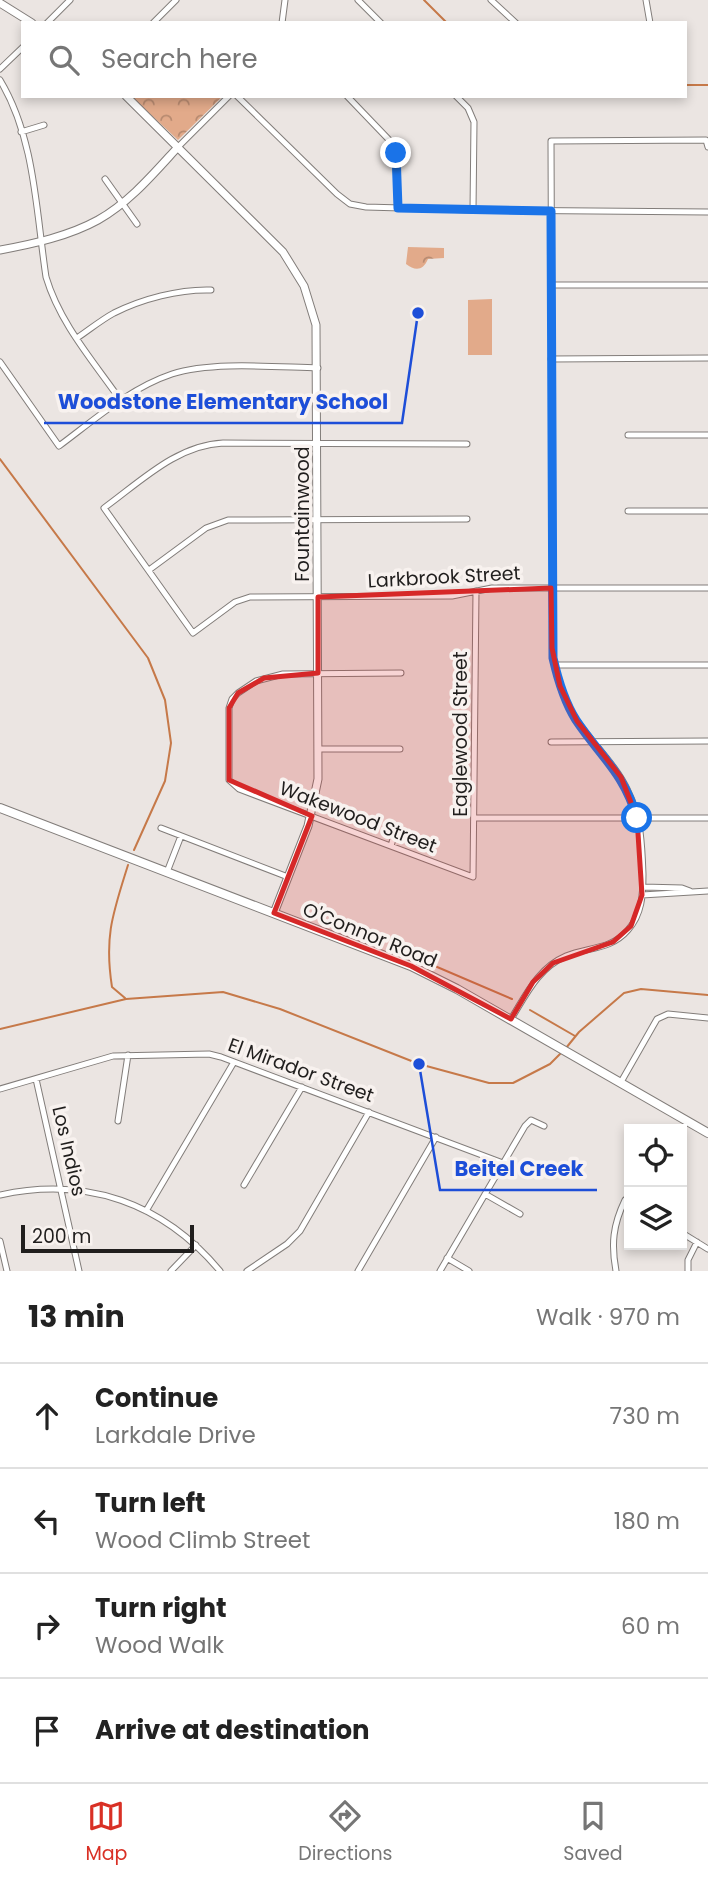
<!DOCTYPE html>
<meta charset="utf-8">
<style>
body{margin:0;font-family:Poppins,sans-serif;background:#f6f6f6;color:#222}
.controls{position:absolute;right:21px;bottom:21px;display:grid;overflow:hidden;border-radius:0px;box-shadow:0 4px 10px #0003}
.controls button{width:63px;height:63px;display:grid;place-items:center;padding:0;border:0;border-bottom:2px solid #e0e0e0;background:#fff;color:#222;font:35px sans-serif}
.scale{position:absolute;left:21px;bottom:18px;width:173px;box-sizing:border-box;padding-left:7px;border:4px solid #201e1d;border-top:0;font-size:19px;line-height:24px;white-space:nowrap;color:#201e1d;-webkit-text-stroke:5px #f8f2ef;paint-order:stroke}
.stop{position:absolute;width:21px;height:21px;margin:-16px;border:5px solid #1a73e8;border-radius:50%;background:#fff}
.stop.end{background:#1a73e8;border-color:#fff;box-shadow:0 2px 7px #0008}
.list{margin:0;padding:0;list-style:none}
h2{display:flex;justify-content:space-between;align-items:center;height:91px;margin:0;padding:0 28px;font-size:30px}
h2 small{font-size:23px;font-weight:400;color:#767676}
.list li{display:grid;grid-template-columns:46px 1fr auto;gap:21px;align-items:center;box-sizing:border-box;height:105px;padding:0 28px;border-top:2px solid #e0e0e0}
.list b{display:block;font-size:26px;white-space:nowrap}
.list p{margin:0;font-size:23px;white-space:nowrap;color:#767676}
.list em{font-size:23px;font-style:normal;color:#767676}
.icon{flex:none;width:38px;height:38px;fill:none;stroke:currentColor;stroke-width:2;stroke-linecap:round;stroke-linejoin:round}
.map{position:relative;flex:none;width:708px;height:1271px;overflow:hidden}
.search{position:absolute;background:#fff;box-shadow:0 4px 10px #0003;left:21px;right:21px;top:21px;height:77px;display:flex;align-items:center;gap:18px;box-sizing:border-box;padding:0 24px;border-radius:0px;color:#767676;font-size:26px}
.sheet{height:511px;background:#fff}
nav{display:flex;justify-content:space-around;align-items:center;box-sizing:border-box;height:98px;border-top:2px solid #e0e0e0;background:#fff;font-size:19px;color:#767676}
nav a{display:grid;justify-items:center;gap:4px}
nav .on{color:#d93025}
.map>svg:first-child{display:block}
.park{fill:url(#park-crowns)}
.garden{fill:#e2aa8a}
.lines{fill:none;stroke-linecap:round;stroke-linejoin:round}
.stream{stroke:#c67949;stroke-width:2}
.minor-casing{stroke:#827d7a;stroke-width:7}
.tertiary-casing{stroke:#827d7a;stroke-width:9}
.secondary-casing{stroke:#827d7a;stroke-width:10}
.minor{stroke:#fff;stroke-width:5}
.tertiary{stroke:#fff;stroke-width:7}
.secondary{stroke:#fff;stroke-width:8}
.route{stroke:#1a73e8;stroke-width:9}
.marked{fill:#d62828;fill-opacity:0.2;stroke:#d62828;stroke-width:5;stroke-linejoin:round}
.labels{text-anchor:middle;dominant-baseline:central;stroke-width:7;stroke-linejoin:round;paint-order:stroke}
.street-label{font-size:19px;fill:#201e1d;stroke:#f8f2ef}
.leader{fill:none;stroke:#1d4ed8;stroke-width:2.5}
.callout-dot{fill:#1d4ed8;stroke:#f8f2ef;stroke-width:2.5}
.callout-label{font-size:21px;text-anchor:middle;font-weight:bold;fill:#1d4ed8;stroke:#f8f2ef;stroke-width:7;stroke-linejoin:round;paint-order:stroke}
</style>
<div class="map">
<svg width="708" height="1271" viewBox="0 0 708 1271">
<defs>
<pattern id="park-crowns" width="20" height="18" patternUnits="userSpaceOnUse" patternTransform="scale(1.75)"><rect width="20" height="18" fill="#e2aa8a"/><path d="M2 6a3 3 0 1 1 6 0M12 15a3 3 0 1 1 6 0" fill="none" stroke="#b78a70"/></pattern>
</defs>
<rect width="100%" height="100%" fill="#ebe5e2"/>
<path class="park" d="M135 96H223L178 140 133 98Z
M408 247 444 248V258L428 259C423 271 415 271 406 264Z"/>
<path class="garden" d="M492 299V355H468V300Z"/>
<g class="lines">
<path class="stream" d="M424 0 447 23
M685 85H708
M0 459 148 658 165 700 171 743 165 781 134 850
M395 949 512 999
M125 998 112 987C104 936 113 913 128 865
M530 1010 575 1036
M0 1029 126 999 223 992 280 1009 419 1064 489 1083H513L550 1064 562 1052
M566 1048 579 1032 624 993 641 989 708 995"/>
<defs>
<path id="minor" d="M358 0 381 23
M491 0 516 23
M646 0 650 23
M47 23 70 0
M153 23 176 0
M282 23 285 0
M0 69 23 47
M0 80C35 138 36 211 46 277 60 324 94 362 121 401
M237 96 337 194 350 204 366 207 473 210 708 212
M347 96 394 145 396 153 398 208
M456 96 468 108 474 122 473 210
M21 132 44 125
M178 147 229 96
M105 179 137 224
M552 285H708
M77 338C89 330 101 320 114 313 142 299 179 289 211 290
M551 359 708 358
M0 362 59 446C94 420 130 388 172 374 212 361 275 367 318 368
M628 435H708
M467 444 223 443C177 445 140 482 104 508L193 633 235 602 250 597 452 596 492 588H708
M628 511H708
M149 570 206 528 228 520 467 519
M555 665H708
M401 673 283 674 256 681 238 693 232 699 229 708V780L239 789 473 877 476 591
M551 742 708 741
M319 749H400
M475 818H708
M161 828 288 877
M391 846 395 832
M167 872 181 836
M643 887 682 888 690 891
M642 895 708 891
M511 1019C526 995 538 968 566 956 588 947 611 950 628 930 642 914 643 895 643 874 642 846 641 817 628 791 616 765 594 745 578 722 564 703 558 680 553 658L551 141 706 140 708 147
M36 1079 79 1271
M621 1082 657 1019 668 1014 708 1018
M0 1089 113 1056 209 1054 221 1057 503 1163
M118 1121 128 1055
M244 1185 302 1087
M485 1194 520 1214
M0 1195C87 1176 163 1203 220 1271
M146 1211 234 1062
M682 1233 708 1249
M0 1241 7 1271
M447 1258 469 1271
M171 1271 196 1245
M247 1271 287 1244 300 1231 369 1112
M358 1271 436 1137
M440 1271 525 1126 531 1120 544 1126
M616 1271C611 1244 613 1225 625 1200L629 1203
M688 1271V1260L697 1242"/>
<path id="tertiary" d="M0 3 32 23
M126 96 283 252 304 286 316 325 318 779 308 826 274 913
M0 250C33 244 69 236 98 220 130 202 154 173 178 147"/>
<path id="secondary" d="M0 808 411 966 457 989 708 1133"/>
</defs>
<use href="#minor" class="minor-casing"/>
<use href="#tertiary" class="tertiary-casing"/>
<use href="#secondary" class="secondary-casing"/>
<use href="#minor" class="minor"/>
<use href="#tertiary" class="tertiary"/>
<use href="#secondary" class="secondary"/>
</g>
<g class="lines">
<path class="route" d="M396 153 398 208 551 211 553 658C558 680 564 701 576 720 600 756 624 773 637 818"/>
</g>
<path class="marked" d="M551 588 552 648 560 686 577 721 621 777 637 818 642 895 631 926 613 942 553 963 533 982 511 1019 411 966 274 913 312 816 229 780V708L238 693 264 678 318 673V597Z"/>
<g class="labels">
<g class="street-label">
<text transform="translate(302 514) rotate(-90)">Fountainwood</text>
<text transform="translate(444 577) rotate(-3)">Larkbrook Street</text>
<text transform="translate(460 734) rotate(-90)">Eaglewood Street</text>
<text transform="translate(358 817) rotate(21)">Wakewood Street</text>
<text transform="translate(370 935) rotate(22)">O'Connor Road</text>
<text transform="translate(301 1070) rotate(20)">El Mirador Street</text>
<text transform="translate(69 1151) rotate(77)">Los Indios</text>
</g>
</g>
<path class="leader" d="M418 313L402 423H44M419 1064L440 1190H597"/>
<g class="callout-dot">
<circle cx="418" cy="313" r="7"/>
<circle cx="419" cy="1064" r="7"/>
</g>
<g class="callout-label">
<text x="223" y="409">Woodstone Elementary School</text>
<text x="519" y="1176">Beitel Creek</text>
</g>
</svg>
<div class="controls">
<button><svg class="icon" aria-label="locate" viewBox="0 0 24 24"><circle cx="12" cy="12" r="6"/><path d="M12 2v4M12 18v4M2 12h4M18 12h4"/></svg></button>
<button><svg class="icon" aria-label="layers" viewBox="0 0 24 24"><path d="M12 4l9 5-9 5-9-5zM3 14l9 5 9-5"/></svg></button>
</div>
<div class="scale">200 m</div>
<div class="stop" style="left:637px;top:818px"></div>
<div class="stop end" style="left:396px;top:153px"></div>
<div class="search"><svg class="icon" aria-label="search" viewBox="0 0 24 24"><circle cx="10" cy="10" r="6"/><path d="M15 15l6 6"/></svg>Search here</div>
</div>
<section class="sheet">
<h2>13 min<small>Walk · 970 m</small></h2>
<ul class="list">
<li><svg class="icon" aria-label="ahead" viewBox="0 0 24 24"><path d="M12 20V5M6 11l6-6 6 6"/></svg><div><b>Continue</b><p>Larkdale Drive</p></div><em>730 m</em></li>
<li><svg class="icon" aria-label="left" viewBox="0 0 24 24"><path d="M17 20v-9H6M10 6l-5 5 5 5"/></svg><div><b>Turn left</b><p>Wood Climb Street</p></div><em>180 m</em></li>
<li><svg class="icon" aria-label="right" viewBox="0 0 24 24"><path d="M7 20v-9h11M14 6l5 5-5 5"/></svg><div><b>Turn right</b><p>Wood Walk</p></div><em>60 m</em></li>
<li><svg class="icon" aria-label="arrive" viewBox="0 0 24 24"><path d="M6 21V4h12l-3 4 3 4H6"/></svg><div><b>Arrive at destination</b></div></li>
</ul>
</section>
<nav>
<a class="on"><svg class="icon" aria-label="map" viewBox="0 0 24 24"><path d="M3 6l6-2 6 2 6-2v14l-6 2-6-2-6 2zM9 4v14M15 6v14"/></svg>Map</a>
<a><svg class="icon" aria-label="directions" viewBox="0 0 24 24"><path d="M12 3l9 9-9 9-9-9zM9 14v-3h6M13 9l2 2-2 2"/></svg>Directions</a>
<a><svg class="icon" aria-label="saved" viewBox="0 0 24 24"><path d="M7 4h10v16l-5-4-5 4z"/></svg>Saved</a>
</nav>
